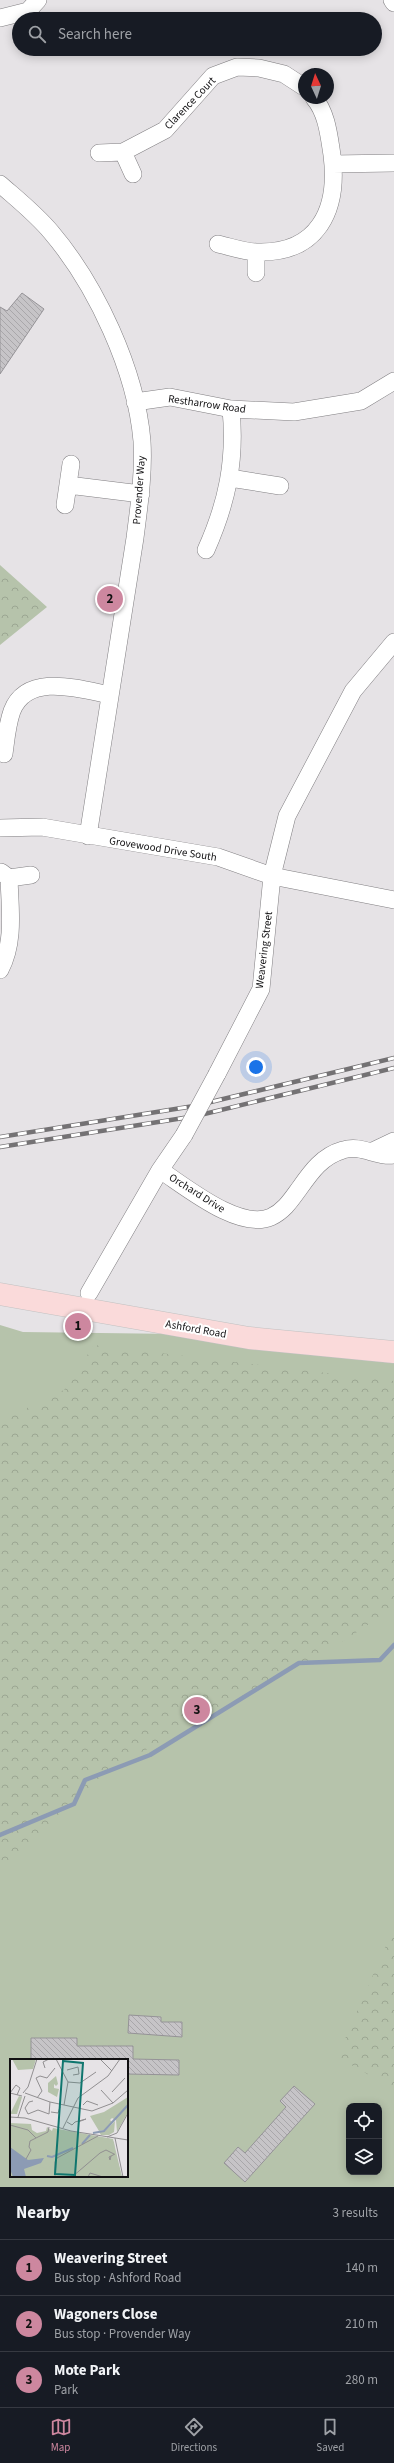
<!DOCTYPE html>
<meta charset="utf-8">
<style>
body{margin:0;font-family:"Source Sans 3",sans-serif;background:#242831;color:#f1f3f6}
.controls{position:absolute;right:12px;bottom:12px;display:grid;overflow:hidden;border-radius:8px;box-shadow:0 2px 10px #0003}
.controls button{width:36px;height:36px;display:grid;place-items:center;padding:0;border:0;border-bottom:1px solid #363941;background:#171b24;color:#f1f3f6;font:20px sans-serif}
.compass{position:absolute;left:298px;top:68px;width:36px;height:36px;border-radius:50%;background:#171b24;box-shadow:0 2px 10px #0003;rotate:356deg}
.you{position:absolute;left:256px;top:1067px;width:14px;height:14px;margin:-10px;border:3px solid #fff;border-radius:50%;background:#1a73e8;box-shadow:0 0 0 6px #1a73e833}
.badge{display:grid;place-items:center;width:26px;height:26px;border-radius:50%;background:#cd879f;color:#111;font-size:13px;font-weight:700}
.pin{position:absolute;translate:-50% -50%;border:2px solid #fff;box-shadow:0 1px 4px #0006}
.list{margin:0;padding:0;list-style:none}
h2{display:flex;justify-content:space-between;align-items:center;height:52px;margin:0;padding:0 16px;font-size:17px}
h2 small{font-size:13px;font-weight:400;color:#9ea1a6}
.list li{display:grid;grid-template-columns:26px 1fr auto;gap:12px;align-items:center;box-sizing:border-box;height:56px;padding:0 16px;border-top:1px solid #363941}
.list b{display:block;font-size:15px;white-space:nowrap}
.list p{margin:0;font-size:13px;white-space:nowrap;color:#9ea1a6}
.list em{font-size:13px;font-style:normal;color:#9ea1a6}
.icon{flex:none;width:22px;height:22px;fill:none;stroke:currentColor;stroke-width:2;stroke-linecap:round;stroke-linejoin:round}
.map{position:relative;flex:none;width:394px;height:2187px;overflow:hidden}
.search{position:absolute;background:#171b24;box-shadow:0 2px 10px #0003;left:12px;right:12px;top:12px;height:44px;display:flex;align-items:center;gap:10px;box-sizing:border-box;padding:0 14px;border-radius:22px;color:#9ea1a6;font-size:15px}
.sheet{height:220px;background:#171b24}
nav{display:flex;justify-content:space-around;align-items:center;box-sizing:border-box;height:56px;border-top:1px solid #363941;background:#171b24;font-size:11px;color:#9ea1a6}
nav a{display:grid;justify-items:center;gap:2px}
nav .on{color:#cd879f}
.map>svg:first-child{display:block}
.green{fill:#b6c3ab;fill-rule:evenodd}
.forest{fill:url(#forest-crowns)}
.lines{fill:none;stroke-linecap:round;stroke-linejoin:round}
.stream{stroke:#8c9bb4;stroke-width:4.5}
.building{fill:url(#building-back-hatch);stroke:#959397}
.minor-casing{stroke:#817f82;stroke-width:18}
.primary-casing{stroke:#c1c1c1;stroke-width:23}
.minor{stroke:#fff;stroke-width:17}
.primary{stroke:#fadada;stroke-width:22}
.rail-casing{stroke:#747274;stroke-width:4.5}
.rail{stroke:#fff;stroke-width:3;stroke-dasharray:9;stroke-linecap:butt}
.minor-bridge-casing{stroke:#817f82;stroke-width:18;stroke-linecap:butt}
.minor-bridge{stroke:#fff;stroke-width:17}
.labels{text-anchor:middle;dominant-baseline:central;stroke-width:4;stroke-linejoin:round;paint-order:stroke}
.street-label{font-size:11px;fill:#111012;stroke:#fff}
.inset-river{fill:none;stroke:#8c9bb4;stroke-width:2}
.inset-road{fill:none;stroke:#918f91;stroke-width:1}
.view{fill:#0f766e;fill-opacity:0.15;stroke:#0f766e;stroke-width:2}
.inset-edge{fill:none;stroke:#111012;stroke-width:2}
</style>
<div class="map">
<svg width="394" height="2187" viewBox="0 0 394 2187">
<defs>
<pattern id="forest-crowns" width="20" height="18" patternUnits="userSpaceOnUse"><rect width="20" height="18" fill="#b6c3ab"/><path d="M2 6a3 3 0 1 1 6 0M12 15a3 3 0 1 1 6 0" fill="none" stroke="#9ba692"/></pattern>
<pattern id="building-back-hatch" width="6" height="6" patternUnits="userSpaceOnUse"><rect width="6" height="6" fill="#c6c4c7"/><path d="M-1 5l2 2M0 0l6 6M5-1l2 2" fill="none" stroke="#a9a7aa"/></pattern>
</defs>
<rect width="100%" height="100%" fill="#e6e3e6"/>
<path class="green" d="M0 1325 23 1332 177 1334 394 1359V2187H0ZM11 2060H127V2176H11ZM349 2106H379V2172H349Z"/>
<path class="forest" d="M0 565 47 607 0 645Z
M94 1345 394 1381V1608L340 1643 131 1758 0 1867V1421L64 1390Z
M394 1927V2089L337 2057Z"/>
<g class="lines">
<path class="stream" d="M0 1835 74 1804 85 1780 150 1755 299 1663 380 1660 394 1645"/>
</g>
<path class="building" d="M22 293 44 309 0 374V307L7 311Z
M129 2015 161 2017V2022H182V2037L128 2033Z
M31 2038H77V2046H133V2059L179 2060V2075L127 2074V2060L31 2059Z
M294 2086 315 2104 245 2182 224 2163 238 2147 245 2153 286 2107 280 2101Z"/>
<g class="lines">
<defs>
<path id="minor" d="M392 0 394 3
M0 18 28 11 38 0
M123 152 133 174
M99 153 123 152 165 130 213 76 237 67 259 68 284 74 304 87
M333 164 394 163
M0 184C17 199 36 214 51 232 96 285 136 370 142 441 144 473 139 506 135 538L88 836
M218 244C231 247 245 252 257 252 318 254 339 210 332 155 329 136 327 113 314 98
M256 273V252
M135 402 170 397 231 409 294 412 361 401 394 381
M230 478 280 486
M68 485 141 494
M65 505 71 464
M206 550C227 503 236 461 231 409
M4 754C6 740 7 725 12 711 27 672 80 689 110 695
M0 828 42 827 218 857 272 876 394 900
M1 872 9 878 31 875
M0 970C15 942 10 909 9 878
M217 1074 261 989 272 876 287 816 353 691 394 642
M373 1151 394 1141
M160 1170C185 1186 239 1231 271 1217 284 1211 291 1200 299 1189 311 1172 322 1156 343 1150 362 1144 377 1158 394 1155
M89 1293 160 1170 184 1135"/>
<path id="primary" d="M0 1294 249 1338 394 1352"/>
</defs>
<use href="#minor" class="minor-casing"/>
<use href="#primary" class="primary-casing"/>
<use href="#minor" class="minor"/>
<use href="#primary" class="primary"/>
<defs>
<path id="rail" d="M0 1137 194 1106 394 1058
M0 1147 196 1116 394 1068"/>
</defs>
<use href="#rail" class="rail-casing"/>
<use href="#rail" class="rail"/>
<defs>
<path id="minor-bridge" d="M184 1135 217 1074"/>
</defs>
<use href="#minor-bridge" class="minor-bridge-casing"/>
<use href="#minor-bridge" class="minor-bridge"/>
</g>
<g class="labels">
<g class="street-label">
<text transform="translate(190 103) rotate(-46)">Clarence Court</text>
<text transform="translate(207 404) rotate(8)">Restharrow Road</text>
<text transform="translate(139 490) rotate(-86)">Provender Way</text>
<text transform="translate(163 849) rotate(9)">Grovewood Drive South</text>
<text transform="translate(264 950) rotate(-83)">Weavering Street</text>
<text transform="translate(197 1193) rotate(32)">Orchard Drive</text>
<text transform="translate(196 1329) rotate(10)">Ashford Road</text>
</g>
</g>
<g transform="translate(10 2059)">
<rect width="118" height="118" fill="#e6e3e6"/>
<path d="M2 0H26L23 10 8 11ZM46 17 48 25 46 27 44 25V29L49 30 47 38 38 33V24ZM118 38V53L107 73 106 61 102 59 100 61 102 63 94 71 89 72 80 57 94 53ZM105 62 104 73 99 76H91L89 73 95 72ZM0 64 21 65 22 71 27 74 36 72 37 68 42 72 43 69 103 80 112 118H0Z" fill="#b6c3ab"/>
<path d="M9 37 12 38 7 55H0ZM53 72 83 78 43 101 31 94V87L39 79ZM98 79 104 83 105 93 96 89 84 95 66 112 63 110 66 103 95 84ZM92 94H95V104L109 117 103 97H106L112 118H102L98 115 94 118 78 113 75 109 80 102ZM35 100 44 105 37 110 26 107Z" fill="#b6c3ab"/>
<path d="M0 88 18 101 34 99 31 104 14 110 16 118H3L0 110Z" fill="#8c9bb4"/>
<path class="inset-river" d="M83 74 94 72 118 46M72 85 80 76M37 97 42 98 63 89"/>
<path class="inset-road" d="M46 0 58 23 54 46M90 0 102 12M35 9 33 3 39 0M57 11 68 8 69 15 63 16M58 23 70 24 86 13M91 31 103 44M102 33 115 19M0 34 6 26 10 29 7 36M0 34 12 37M13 34 18 28 27 0M15 34 40 43 82 52 103 44 118 31M27 39 32 32 26 19 30 17 37 19 45 9M23 42 19 43 15 49 18 55 28 51 39 55 40 43M73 46 77 42 88 46M41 53 48 54 50 48M0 58 15 59 61 72 118 81M8 58 15 37M57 63 62 66 65 63 76 60 68 63M0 66 18 71 26 79M53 69 68 39 98 17 110 0M97 78 107 74 118 54M105 79 113 118M101 97 100 101 99 98 105 95M16 100 21 91 19 88 20 82 38 73 39 68M45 118V103L47 99 88 77M62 118 90 94 96 91 104 95M78 118 80 114 93 118"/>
<path class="view" d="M53 2 73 4 65 116 45 115Z"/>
<rect width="118" height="118" class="inset-edge"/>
</g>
</svg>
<div class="controls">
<button><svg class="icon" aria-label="locate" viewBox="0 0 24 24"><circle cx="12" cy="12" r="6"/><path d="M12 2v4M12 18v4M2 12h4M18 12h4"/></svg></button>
<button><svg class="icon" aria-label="layers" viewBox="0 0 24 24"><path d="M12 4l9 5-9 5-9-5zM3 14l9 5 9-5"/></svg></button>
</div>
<svg class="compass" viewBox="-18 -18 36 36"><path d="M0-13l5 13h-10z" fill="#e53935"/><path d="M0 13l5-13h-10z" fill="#9ea1a6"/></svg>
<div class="you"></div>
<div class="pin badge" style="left:78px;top:1326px">1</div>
<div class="pin badge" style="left:110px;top:599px">2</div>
<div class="pin badge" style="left:197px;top:1710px">3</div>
<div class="search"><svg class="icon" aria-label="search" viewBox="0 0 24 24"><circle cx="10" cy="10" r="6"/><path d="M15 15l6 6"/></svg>Search here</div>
</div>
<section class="sheet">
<h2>Nearby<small>3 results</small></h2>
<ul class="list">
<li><span class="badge">1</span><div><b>Weavering Street</b><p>Bus stop · Ashford Road</p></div><em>140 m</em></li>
<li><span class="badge">2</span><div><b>Wagoners Close</b><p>Bus stop · Provender Way</p></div><em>210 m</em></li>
<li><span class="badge">3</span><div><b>Mote Park</b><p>Park</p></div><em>280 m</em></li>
</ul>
</section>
<nav>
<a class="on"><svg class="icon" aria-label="map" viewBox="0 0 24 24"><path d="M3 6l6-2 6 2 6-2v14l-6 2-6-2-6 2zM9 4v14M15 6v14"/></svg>Map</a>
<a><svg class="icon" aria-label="directions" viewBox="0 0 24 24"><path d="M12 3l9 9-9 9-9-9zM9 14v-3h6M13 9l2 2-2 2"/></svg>Directions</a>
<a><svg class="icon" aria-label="saved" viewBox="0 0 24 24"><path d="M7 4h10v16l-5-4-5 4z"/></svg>Saved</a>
</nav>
